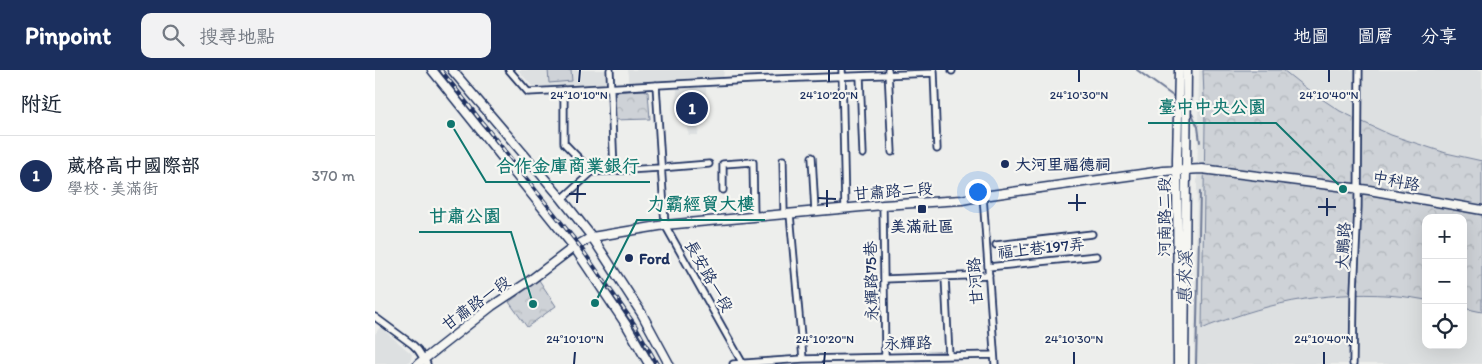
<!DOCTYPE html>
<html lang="zh-TW">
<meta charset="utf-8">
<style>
body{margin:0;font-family:Itim,"LXGW WenKai TC",sans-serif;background:#f2f2f3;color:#1f2937}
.controls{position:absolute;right:15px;bottom:15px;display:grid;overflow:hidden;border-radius:10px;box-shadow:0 5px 20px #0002}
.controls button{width:45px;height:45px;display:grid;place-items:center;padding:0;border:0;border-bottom:1px solid #e0e1e3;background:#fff;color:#1f2937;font:25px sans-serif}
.you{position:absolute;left:602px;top:121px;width:18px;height:18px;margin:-12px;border:4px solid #fff;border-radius:50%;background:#1a73e8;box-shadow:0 0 0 8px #1a73e833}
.badge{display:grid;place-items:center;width:32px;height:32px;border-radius:50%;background:#1b2f5e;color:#fff;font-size:16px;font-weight:700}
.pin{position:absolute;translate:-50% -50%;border:2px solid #fff;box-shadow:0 1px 5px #0006}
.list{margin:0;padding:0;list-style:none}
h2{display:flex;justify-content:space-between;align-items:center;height:65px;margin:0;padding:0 20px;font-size:21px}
h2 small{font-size:16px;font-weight:400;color:#747a83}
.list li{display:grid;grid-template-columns:32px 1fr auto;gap:15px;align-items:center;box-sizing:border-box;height:80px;padding:0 20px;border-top:1px solid #e0e1e3}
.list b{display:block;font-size:19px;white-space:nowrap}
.list p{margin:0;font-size:16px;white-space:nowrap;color:#747a83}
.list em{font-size:16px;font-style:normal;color:#747a83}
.icon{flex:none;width:28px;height:28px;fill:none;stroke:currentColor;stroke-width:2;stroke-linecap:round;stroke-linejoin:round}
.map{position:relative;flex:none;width:1107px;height:294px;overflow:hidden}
header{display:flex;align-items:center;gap:30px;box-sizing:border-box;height:70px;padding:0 25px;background:#1b2f5e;color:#fff}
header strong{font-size:24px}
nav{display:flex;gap:28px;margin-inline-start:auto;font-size:18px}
.search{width:350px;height:45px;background:#f2f2f3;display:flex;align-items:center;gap:12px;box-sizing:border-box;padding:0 18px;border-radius:10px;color:#747a83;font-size:19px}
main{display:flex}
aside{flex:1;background:#fff}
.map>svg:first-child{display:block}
.built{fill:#dde0e1;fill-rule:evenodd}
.forest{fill:url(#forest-crowns);stroke:#74809a}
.pitch{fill:#ced2d7;stroke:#74809a}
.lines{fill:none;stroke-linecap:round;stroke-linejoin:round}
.stream{stroke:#6e7a96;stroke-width:2}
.street-casing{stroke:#1b2f5e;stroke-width:9}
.secondary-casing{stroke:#1b2f5e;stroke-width:11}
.street{stroke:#f6f6f2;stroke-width:5.5}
.secondary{stroke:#f6f6f2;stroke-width:8}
.rail-casing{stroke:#1b2f5e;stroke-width:4}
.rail{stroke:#f6f6f2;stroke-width:2;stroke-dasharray:5.5;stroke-linecap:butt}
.ticks{fill:none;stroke:#1b2f5e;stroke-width:2}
.poi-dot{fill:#1b2f5e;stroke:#f6f6f2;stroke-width:2}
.labels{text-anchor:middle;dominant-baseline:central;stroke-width:4.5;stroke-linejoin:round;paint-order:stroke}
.poi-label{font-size:16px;font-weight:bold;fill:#1b2f5e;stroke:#f6f6f2;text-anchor:start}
.street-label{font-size:16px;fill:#1b2f5e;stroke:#f6f6f2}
.water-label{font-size:18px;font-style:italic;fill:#44547a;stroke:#f6f6f2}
.ticks-label{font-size:12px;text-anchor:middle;fill:#1b2f5e;stroke:#f6f6f2;stroke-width:4.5;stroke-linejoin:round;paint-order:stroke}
.leader{fill:none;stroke:#0f766e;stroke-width:2}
.callout-dot{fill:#0f766e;stroke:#f6f6f2;stroke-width:2}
.callout-label{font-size:18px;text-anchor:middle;font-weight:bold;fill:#0f766e;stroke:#f6f6f2;stroke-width:4.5;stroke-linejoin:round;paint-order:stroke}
</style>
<header>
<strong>Pinpoint</strong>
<div class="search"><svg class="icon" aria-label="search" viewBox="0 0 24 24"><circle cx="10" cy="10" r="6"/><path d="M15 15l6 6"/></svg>搜尋地點</div>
<nav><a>地圖</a><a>圖層</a><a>分享</a></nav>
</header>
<main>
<aside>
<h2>附近<small></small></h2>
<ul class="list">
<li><span class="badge">1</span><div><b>葳格高中國際部</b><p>學校 · 美滿街</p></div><em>370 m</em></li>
</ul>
</aside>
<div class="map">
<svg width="1107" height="294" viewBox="0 0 1107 294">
<defs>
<pattern id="forest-crowns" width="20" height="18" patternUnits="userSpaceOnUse" patternTransform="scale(1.25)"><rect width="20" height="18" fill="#ced2d7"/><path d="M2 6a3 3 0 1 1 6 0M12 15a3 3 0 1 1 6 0" fill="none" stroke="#b0b5bb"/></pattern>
</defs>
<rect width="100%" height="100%" fill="#edeeec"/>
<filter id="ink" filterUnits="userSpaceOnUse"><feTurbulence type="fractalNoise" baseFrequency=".02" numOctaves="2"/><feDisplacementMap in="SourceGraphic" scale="10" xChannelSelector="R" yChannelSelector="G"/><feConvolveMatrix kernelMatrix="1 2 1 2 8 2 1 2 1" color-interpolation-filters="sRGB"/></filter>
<g filter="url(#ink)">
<path class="built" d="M143 0H231V12L229 15 158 17Z
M252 0H349L348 10 253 15V5Z
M824 0H1107V294H819ZM1051 148H1088V275H1051Z
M331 17 332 52 329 53 328 56H324L323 65H314L311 55 301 33 302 19Z
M5 257 37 284 36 290 30 294H0V264Z"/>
<path class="forest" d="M828 0H908L932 19 965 41 992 54 1016 65 1071 83 1107 91V242L1088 238V148H1051V230C987 218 919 226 859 247 848 251 837 254 827 259L830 54Z
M269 20 273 22 275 49 238 50 236 26 239 22Z
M164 210 181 236 152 257 134 232Z"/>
<path class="pitch" d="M173 0H196L197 11 174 13Z"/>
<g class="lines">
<path class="stream" d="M762 0 798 26
M817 44 823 57 825 72
M821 294 825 122"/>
<defs>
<path id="street" d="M134 0 153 22 376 10 559 3
M235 0 239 101
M467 0 470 139
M513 0 517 82
M559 1 562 79
M577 1V0
M485 6 488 84
M281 15 290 155 368 294
M189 20V73L217 102
M437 87 440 141
M408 90 409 144
M217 102 285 98 334 94
M348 120V94L378 92 379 147
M608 126 620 294
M187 129 217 102
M508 135 510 287
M415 144 428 289
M621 175 717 164
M613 197 722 186
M570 207 574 286
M509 209 614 205
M0 247 38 275 43 280 52 294
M358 294 428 289 619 285
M978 294 979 220 983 137 984 0"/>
<path id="secondary" d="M57 0 199 177 252 256 274 294
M77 0 187 129 217 167 267 244 294 294
M43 294 117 236 153 212 199 177 217 167 290 155 508 135 587 130 608 126 788 101 827 99 994 120 1107 140
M803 294 802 89 804 0
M809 294 812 0"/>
</defs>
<use href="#street" class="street-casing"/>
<use href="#secondary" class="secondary-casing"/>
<use href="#street" class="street"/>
<use href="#secondary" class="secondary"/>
<defs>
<path id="rail" d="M66 0 204 175 260 255 282 294"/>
</defs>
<use href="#rail" class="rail-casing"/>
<use href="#rail" class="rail"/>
</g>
</g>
<path class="ticks" d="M204 12 205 0M454 12V0M704 12V0M954 12V0M194 124H211M443 128 461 129M202 133 203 115M693 133H711M452 137V120M943 137H961M702 141V124M952 146V128M199 294 200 282M449 294 450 282M699 294V282M949 294V282"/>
<g class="poi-dot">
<circle cx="630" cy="94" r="5"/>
<rect x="542" y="134" width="10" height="10" rx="2.5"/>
<circle cx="254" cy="188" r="5"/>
</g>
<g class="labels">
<g class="poi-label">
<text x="640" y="94">大河里福德祠</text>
<text x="547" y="156" text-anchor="middle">美滿社區</text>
<text x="264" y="188">Ford</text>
</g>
<g class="street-label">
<text transform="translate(1021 111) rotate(10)">中科路</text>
<text transform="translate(518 121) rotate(-4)">甘肅路二段</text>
<text transform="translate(789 147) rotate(-90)">河南路二段</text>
<text transform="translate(968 176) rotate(-87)">大鵬路</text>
<text transform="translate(666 178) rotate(-6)">福上巷197弄</text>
<text transform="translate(334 206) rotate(60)">長安路一段</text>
<text transform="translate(496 211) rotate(-91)">永輝路75巷</text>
<text transform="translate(600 211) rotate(-94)">甘河路</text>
<text transform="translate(101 233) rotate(-36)">甘肅路一段</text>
<text transform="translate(533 273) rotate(-1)">永輝路</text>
</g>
<g class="water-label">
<text transform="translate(810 208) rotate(-89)">惠來溪</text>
</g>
</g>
<g class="ticks-label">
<text x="204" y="29">24°10'10"N</text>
<text x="454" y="29">24°10'20"N</text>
<text x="704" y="29">24°10'30"N</text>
<text x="954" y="29">24°10'40"N</text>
<text x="200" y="273">24°10'10"N</text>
<text x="450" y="273">24°10'20"N</text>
<text x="699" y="273">24°10'30"N</text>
<text x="949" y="273">24°10'40"N</text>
</g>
<path class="leader" d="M968 119L901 53H773M76 54L111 112H275M220 233L262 150H390M158 234L136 162H44"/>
<g class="callout-dot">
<circle cx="968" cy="119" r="5"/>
<circle cx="76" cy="54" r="5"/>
<circle cx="220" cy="233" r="5"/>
<circle cx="158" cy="234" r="5"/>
</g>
<g class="callout-label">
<text x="837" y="43">臺中中央公園</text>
<text x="193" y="102">合作金庫商業銀行</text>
<text x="326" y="140">力霸經貿大樓</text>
<text x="90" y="152">甘肅公園</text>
</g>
</svg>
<div class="controls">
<button>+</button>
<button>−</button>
<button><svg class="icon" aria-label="locate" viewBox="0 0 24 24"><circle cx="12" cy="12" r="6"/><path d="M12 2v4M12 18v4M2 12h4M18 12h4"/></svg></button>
</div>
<div class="you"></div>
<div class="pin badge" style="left:317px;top:38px">1</div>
</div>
</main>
